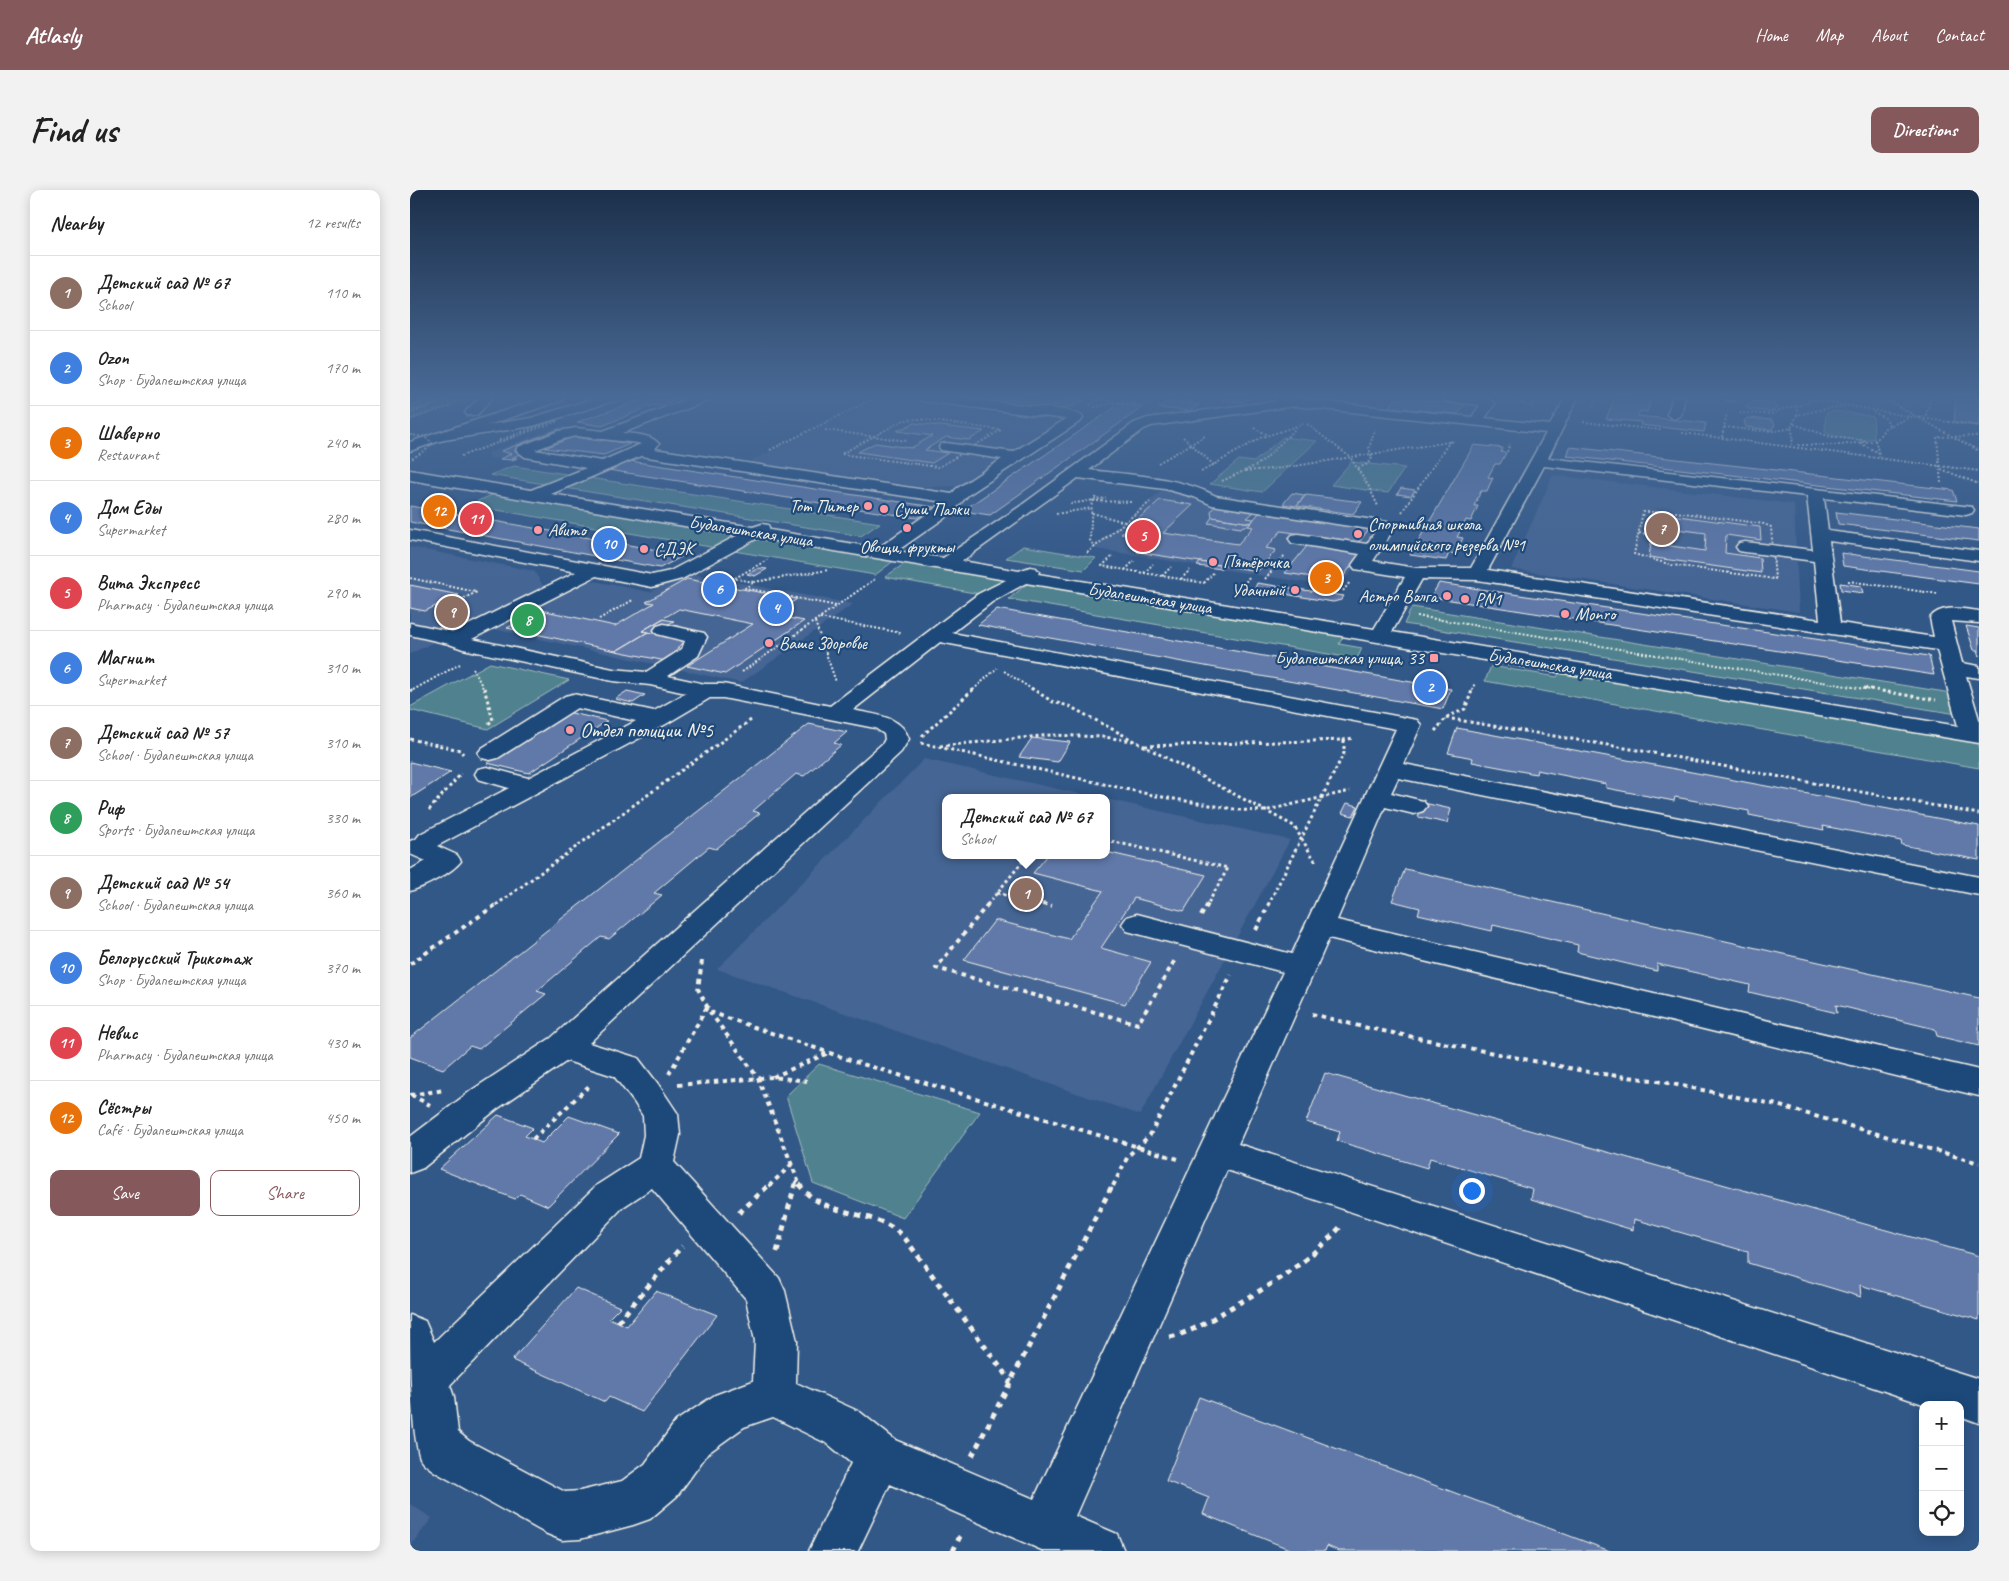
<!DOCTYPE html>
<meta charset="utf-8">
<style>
body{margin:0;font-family:Caveat,sans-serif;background:#f2f2f2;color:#222}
.controls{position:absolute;right:15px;bottom:15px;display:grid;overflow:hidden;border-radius:10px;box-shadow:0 2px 12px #0003}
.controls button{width:45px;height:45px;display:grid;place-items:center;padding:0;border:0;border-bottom:1px solid #e0e0e0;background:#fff;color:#222;font:25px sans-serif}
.you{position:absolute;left:1061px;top:1000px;width:18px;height:18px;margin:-12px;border:4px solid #fff;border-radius:50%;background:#1a73e8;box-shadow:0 0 0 8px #1a73e833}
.badge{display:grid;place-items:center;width:32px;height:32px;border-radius:50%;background:#85585c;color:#fff;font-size:16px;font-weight:700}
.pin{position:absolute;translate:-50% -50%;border:2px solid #fff;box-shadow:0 1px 5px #0006}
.popup{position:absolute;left:532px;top:604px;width:168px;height:65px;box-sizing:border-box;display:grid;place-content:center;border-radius:10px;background:#fff;filter:drop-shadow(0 1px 4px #0005);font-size:16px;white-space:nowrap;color:#767676}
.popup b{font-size:19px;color:#222}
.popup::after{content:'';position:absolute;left:50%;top:100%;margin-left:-10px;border:10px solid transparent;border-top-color:#fff}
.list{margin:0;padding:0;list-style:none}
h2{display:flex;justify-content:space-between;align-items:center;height:65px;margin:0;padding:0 20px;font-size:21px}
h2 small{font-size:16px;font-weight:400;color:#767676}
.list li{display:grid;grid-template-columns:32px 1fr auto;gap:15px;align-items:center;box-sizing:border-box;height:75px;padding:0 20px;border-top:1px solid #e0e0e0}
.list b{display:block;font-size:19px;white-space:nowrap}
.list p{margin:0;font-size:16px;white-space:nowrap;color:#767676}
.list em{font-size:16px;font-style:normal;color:#767676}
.actions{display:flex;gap:10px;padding:15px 20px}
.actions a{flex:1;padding:11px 0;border:1px solid #85585c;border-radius:10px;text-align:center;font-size:18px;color:#85585c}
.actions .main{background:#85585c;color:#fff}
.icon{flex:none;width:28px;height:28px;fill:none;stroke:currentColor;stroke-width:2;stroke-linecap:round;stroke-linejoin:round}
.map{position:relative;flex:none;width:1569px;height:1361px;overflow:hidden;border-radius:10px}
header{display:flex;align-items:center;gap:30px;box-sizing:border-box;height:70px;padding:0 25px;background:#85585c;color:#fff}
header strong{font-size:24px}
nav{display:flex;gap:28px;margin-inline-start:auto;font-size:18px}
.intro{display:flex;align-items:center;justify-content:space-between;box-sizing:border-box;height:120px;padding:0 30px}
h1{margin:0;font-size:35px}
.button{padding:12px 22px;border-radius:10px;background:#85585c;color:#fff;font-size:18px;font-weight:700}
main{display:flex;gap:30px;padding:0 30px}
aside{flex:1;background:#fff;border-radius:10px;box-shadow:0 2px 12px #0003}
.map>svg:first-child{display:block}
.built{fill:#446594}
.green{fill:#4f828e;stroke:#a2babb}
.building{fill:#6179a9;stroke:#f4f1e8}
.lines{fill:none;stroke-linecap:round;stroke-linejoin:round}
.minor-casing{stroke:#f4f1e8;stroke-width:3}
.major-casing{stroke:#f4f1e8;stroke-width:3}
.path-far3{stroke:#f4f1e8;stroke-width:2;stroke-dasharray:2 2;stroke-linecap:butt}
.path-far2{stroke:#f4f1e8;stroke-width:3;stroke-dasharray:3 3;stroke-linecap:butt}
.path-far1{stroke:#f4f1e8;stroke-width:4;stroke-dasharray:4.5 4.5;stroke-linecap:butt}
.path{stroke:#f4f1e8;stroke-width:5;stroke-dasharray:5.5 5.5;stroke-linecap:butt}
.minor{fill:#1f4a7a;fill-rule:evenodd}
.major{fill:#1f4a7a;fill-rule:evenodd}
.path-bridge{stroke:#f4f1e8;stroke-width:2;stroke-dasharray:2 2;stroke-linecap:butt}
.poi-dot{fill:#ff9aa2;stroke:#1f4a7a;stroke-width:2}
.labels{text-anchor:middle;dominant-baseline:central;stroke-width:4.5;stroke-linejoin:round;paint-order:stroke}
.far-poi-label{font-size:18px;fill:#f4f1e8;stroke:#1f4a7a;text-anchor:start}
.far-street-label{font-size:18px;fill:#f4f1e8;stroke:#1f4a7a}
.poi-label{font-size:21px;fill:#f4f1e8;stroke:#1f4a7a;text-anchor:start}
</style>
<header>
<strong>Atlasly</strong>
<nav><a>Home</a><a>Map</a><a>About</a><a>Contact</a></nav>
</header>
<div class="intro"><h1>Find us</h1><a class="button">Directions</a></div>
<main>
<aside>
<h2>Nearby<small>12 results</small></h2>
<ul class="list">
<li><span class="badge" style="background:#8d6e63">1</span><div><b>Детский сад № 67</b><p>School</p></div><em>110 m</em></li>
<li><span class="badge" style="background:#3f7fe0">2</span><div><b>Ozon</b><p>Shop · Будапештская улица</p></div><em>170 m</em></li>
<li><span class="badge" style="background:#e8710a">3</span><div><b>Шаверно</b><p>Restaurant</p></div><em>240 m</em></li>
<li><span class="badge" style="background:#3f7fe0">4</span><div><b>Дом Еды</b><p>Supermarket</p></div><em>280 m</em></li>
<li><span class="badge" style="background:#e0444e">5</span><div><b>Вита Экспресс</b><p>Pharmacy · Будапештская улица</p></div><em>290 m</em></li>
<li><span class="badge" style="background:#3f7fe0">6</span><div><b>Магнит</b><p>Supermarket</p></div><em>310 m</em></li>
<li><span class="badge" style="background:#8d6e63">7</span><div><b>Детский сад № 57</b><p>School · Будапештская улица</p></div><em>310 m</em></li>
<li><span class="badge" style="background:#2e9e5b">8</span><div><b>Риф</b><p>Sports · Будапештская улица</p></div><em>330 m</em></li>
<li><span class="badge" style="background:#8d6e63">9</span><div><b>Детский сад № 54</b><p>School · Будапештская улица</p></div><em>360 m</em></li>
<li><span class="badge" style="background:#3f7fe0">10</span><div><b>Белорусский Трикотаж</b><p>Shop · Будапештская улица</p></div><em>370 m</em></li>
<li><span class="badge" style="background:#e0444e">11</span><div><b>Невис</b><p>Pharmacy · Будапештская улица</p></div><em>430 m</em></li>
<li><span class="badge" style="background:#e8710a">12</span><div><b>Сёстры</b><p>Café · Будапештская улица</p></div><em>450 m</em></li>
</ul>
<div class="actions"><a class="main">Save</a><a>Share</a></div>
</aside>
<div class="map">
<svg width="1569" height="1361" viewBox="0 0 1569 1361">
<rect width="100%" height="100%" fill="#325888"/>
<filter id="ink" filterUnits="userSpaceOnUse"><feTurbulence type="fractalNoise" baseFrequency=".02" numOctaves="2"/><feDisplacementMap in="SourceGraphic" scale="10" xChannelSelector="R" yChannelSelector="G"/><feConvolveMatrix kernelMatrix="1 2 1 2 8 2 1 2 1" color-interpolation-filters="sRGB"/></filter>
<g filter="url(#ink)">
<path class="built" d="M469 208 644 229 648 233 607 260 595 262 587 267 590 270 550 296 511 297 344 273 342 270Z
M151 236 162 238 110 258 111 266H115L102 271 80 268 78 263Z
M1143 285 1384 314 1389 422 1101 379Z
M755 298 979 330 929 398 680 358Z
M0 357 124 381 134 397 0 464Z
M276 383 443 414 331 493 84 439 179 390 240 402Z
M514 569 688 608H536V665H696V609L880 650 730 925 307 779Z
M0 1314 22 1328 0 1357Z"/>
<path class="green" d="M31 207H65L0 230V216Z
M1426 221 1455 225 1463 227 1464 248C1455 252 1423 248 1415 242L1416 223Z
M873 247 907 251 852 302 800 294 829 270 844 272Z
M941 272 995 278 978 303 921 295Z
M104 276 163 285 140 295 80 285Z
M173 287 470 333 451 346 149 297Z
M87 303 332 344 306 358 58 315Z
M347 347 485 370 465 385 324 361Z
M613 356 686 368 674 380 596 368Z
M497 372 596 389 570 404 475 387Z
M619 392 934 445 929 454 952 458 947 469 599 409Z
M1002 417 1541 503 1547 524 994 434Z
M80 473 159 490 78 539 0 520V517Z
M1081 476 1147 487 1150 482 1569 552V578L1075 491Z
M409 874 570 922 493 1028 403 993 376 906Z"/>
<path class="building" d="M239 207H272L248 216 243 215 192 236 167 232Z
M574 207H645L674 210 662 217Z
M762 207H790L777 213 789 215 780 221 749 218Z
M813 207H840L834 212 810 210Z
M1205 207H1242L1237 222 1230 221 1228 226 1296 233 1294 242 1230 235 1231 232 1196 229Z
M1546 207H1569V236L1544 232Z
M986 209H1000L1055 215 1048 224 978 217Z
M1342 211 1363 213 1367 218 1362 222 1338 219 1336 215Z
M710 214 733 217 580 325 552 321Z
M1337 228 1362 230 1365 235 1361 240 1336 237 1334 231Z
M504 233 574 241 559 250 536 247 515 260 538 263 522 273 448 262 465 253 501 258 522 246 487 241Z
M149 239 159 240 106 260 109 264 102 268H107L102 270 90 269 101 264 91 261Z
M163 247 190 251 194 250 220 254 194 265 135 258Z
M1064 255 1093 258 1091 262 1096 263 1090 274H1085L1078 287 1083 288 1080 294 1077 301H1071L1064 316H1068L1061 331 1056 330 1047 347 1053 348 1045 364 1039 363 1036 370 1000 365Z
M1160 257 1543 300 1547 311 1157 266Z
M220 271 524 317 507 328 198 280Z
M991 298 1005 300 1001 306 987 304Z
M882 303 895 305 886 316 873 314Z
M896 305 952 312 943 324 887 316Z
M750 310 783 315 753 343 828 354 843 337 838 336 849 323 959 339 949 352 871 341 856 358 866 360 848 381 727 362 741 349 711 344Z
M0 316 275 365 250 378 0 332Z
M805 316 844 322 837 328 844 329 841 333 802 327 801 321Z
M1426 322 1569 339V351L1428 334Z
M1246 323 1350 337 1351 350 1316 345 1315 363 1350 368 1351 383 1239 367 1241 353 1295 361 1296 343 1244 336Z
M802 327 841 333 838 336H833L831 338 798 333Z
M897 356 950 364 930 391 875 383Z
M1431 363 1569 381V394L1433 376Z
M790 372 815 376 812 379 787 376Z
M349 378 357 379 345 386 337 384Z
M277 389 387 409 363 425 394 431 315 484 277 476 343 434 269 419 232 441 238 442 206 461 97 438 131 420 205 436 244 413 236 412Z
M847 393 934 406 931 410 923 412 850 400 845 398Z
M1029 393 1519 466 1524 485 1021 407Z
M1430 393 1451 396 1453 403 1431 400Z
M0 395 49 405 15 421 0 418Z
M587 419 1041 499 1033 519 568 435Z
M252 429 264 431 243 443 232 441Z
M1556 436 1569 438V466L1567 460H1564Z
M238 442 278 450 269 456 264 466 256 471 206 461Z
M217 501 235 505 223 513 205 509Z
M157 522 197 531 119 583 77 573Z
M399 534 437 542 424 553 431 555 394 586 386 584 343 621 350 623 306 659 299 657 244 703 252 705 199 749 191 747 127 801 136 804 69 859 60 856 33 879 0 867V848Z
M1047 538 1569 636V670L1492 655 1491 651 1413 636 1414 640 1339 625V621L1265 607 1264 611 1196 598V594L1127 580 1126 584 1062 572 1063 568 1038 563Z
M622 548 660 552 648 572 609 567Z
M0 572 41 582 0 608Z
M937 613 948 616 943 626 932 623Z
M1014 613 1041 619 1037 633 1008 627Z
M696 662 796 685 774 721 724 708 691 758 741 772 715 814 554 770 585 730 659 749 693 701 623 683 638 665H696Z
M995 679 1569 808V856L1527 846 1525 839 1426 815 1427 823 1339 802 1340 795 1247 774V781L1167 762 1168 755 1083 735 1082 741 1008 724 1010 718 982 711Z
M915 883 1569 1066V1130L1450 1095 1451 1107 1338 1073V1062L1224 1029 1223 1040 1121 1009 1123 999 1020 968 1017 978 927 951 930 942 896 932Z
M88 925 123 938 115 946 132 953 159 926 209 944 138 1016 110 1004 105 1009 29 979Z
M166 1098 210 1117 199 1128 217 1136 246 1101 307 1125 232 1222 199 1207 195 1212 102 1170Z
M789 1207 1200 1361H929L917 1356 915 1361H884L793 1324 799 1308 756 1291Z"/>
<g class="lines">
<defs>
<path id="minor" d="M70 207H83L67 225H57L55 222Z
M189 207H208L207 210 123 236 28 251 23 250 21 247 23 244 28 243 121 228Z
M283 207H301L300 210 212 243C224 244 241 244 249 254L244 259 542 304 546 299 592 269 531 260 529 257 531 254 536 253 603 262 656 229 512 211 506 207H544L656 220 671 225 673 228 671 231 558 305 543 322 487 361 533 368 609 317 724 233 738 228 865 211 866 208 871 207 1062 227 1070 215 1036 211 1030 207H1074L1079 208 1085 214 1075 228 1140 235 1156 207H1168L1138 268 1562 317 1564 320 1562 323 1556 325 1414 308 1418 341 1569 361V371L1419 351 1430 433 1524 447 1520 428C1530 414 1554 419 1569 421V433L1541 431 1552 473 1569 476V488L1556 486 1569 529V553L616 393 582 412 542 443 1007 530 1011 535 994 574 1569 687V705L988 588 981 603 1013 611 1017 616 1013 621 1004 624 975 617 927 730 1569 880V906L919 748 828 954 1569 1189V1233L1550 1226V1215H1516L817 980 665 1326 707 1344 714 1361H634L480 1294 448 1361H399L441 1273 418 1254 363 1227 334 1237 298 1263 267 1306 240 1329 223 1335 170 1349 152 1350 135 1343 27 1283C21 1279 13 1274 10 1268 0 1237 0 1161 0 1125L15 1131 24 1152 187 995 229 968 234 945 233 926 224 912 204 886 157 871 87 919 13 978 0 983V947L62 900 141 848 473 553 475 549 474 544 465 538 313 508H300L256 534 27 656 47 665 51 671C42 683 14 697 0 701V680L16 671 0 664V651L6 649 10 644 99 598 68 589 65 584 68 579 77 577 118 588 226 531 167 518 88 568 80 570 72 568 68 563 72 558 155 506 163 504 244 521 276 503 240 495 203 491 53 459 39 454 0 445V433L44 442 166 382 0 350V340L242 385 260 381 328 345 0 290V280L121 300 176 278 115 267 106 260 108 257 149 241 166 238 193 241ZM885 216 1136 243 1061 378H1006L963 371 985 337 983 333 806 306C767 286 721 285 679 280L734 239 741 236ZM166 246 228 253 231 254 192 271 125 260 153 249ZM231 266 534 312 468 358 360 340 358 335 352 334 343 337 141 304ZM1134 276 1397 306 1403 360 1335 352 1329 353 1326 357 1329 361 1335 362 1404 371 1410 430 1078 380ZM668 288 755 299 784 307 802 315 966 340 957 354 888 344 882 345 879 349 882 353 888 354 950 364 942 375 945 379 995 387 964 439 628 384 629 382 626 378 620 377 609 381 552 371ZM348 348 596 390 568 404 420 516 313 494H295L258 486 288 466 297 447 294 443 254 434 247 436 244 440 247 444 275 451 272 459 236 482 203 479 62 449 186 386 242 397 272 389ZM1012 389 1067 390 1527 460 1548 536 982 442ZM530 452 986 539 882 764 727 724 717 727 712 734 717 741 873 782 624 1309 485 1250 450 1222 386 1193 387 1151 375 1101 369 1088 264 972 270 945 268 924 248 894 228 868 179 853 491 562 499 549C491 525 464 525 443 520ZM242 998 336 1109 345 1151 343 1191 305 1205 266 1231 235 1274 212 1291 170 1301 155 1302 59 1251 48 1242 44 1207 40 1195 213 1017Z
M1263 207H1275L1271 225 1264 229 1257 225Z
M1313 207H1326L1325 210 1319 211Z"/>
<path id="major" d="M136 207H154L153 210 0 261V252Z"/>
</defs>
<use href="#minor" class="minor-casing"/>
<use href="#major" class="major-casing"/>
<path class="path-far3" d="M680 207 704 212
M1099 207 1117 216
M1390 207 1508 228 1516 225 1521 207
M1471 207 1569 261
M0 209 6 207
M1103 209 1113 207
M708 213 727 214
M0 215 28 207
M680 215 692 207
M684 217 732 207
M1120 217 1130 207
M1182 218 1187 207
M0 221 35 211 0 223
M1463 222 1475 228 1479 233 1478 237
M1329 223 1362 224 1372 219 1387 216
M1387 225V216L1401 211
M1510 228 1569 236
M0 229 42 216
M508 229 591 240 529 277 431 264 494 230Z
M1173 232 1251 240
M897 234 940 267 959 297 968 316
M1384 234 1421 247 1456 251
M1314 237C1337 239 1359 244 1381 238L1387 225 1419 218 1434 217
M844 238 858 245
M1381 238 1383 245 1382 255
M415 240 498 251
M1272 243 1569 281
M773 247 804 275
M1312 247 1317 223
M1465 250 1470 268
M1450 253 1467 262
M1388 255H1430L1463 251 1468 248 1475 238 1500 227
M360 260 467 207
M1097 262 1100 254
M748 273 795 246
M948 278 958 274 962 268 959 258 965 239
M1531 279 1569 294
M835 281 872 278 1045 251
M791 282 850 248 893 234
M812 291 845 276 855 269 887 237
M1531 293 1527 247 1569 246
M683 311 722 312
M660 314 696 308
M992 322 1040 251
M1233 322H1266L1354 334 1361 337 1365 389 1262 375 1224 364Z
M682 323 715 332
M646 324 682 318
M1229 343 1267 348
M685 358 680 350 682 311 686 307
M677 363 740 312
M702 367 692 376 794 393
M715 380 724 371
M734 383 743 374
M310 386 344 392 335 398 427 416
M752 386 761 377
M839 387 832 397 842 402
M0 388 66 402
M325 388 357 370
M771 389 780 380
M855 389 875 365
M1438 391 1529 404
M344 392 418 380
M794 393 803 383
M933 401 940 392
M25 422 67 402
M1007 426 1461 500
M410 428 492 443
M189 429 223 410
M405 432 426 492
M63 478 74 500
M594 481 623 500
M332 482 465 389
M3 500 50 474
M563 500 587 478
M1062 500 1065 493"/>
<path class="path-far2" d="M74 498 83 530 77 535
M621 498 643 512 659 516 884 636 907 674
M1454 498 1526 510
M0 501 5 498
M1036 528 1227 560 1569 624
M1025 541 1037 527 1055 519 1063 498
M512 546 565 498
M0 549 50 560 53 564
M511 553 747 606 830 620 854 621 940 601
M530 556 641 545 694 547 723 551
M735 556 934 550 943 548
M19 620 51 584
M696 650 818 678 797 715
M587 703 637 715
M86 715 341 530
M577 715 618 665
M858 715 934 563V550"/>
<path class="path-far1" d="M578 714 526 778 728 834 765 770
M632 714 642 716
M791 726 798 714
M846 740 859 714
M292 771 288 799 300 822 348 888 390 996
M0 774 87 714
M300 822 449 873 768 969
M902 824 953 837 1184 883 1242 890 1363 914 1569 973
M259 884 297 817
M363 887 418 863
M268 895 362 887 397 891
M0 905 35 900
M1 905 20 915
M123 949 181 894
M359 996 382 974
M385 996 387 988
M703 996 718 966 740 945 821 785"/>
<path class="path" d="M389 994C407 1021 444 1021 471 1032 480 1035 487 1041 494 1047L601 1192
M329 1023 360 994
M367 1062 385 994
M208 1132 272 1056
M760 1147C783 1142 802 1129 822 1117 863 1094 902 1069 933 1034
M562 1266 703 994
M543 1361 552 1342"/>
<use href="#minor" class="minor"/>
<use href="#major" class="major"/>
<path class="path-bridge" d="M0 245 15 247 22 253 17 259 0 270
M51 266 148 231 145 230 87 251"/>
</g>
</g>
<linearGradient id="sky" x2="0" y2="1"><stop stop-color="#1c304b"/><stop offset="0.52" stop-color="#496a96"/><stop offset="1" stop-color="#496a96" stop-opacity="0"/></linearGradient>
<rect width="1569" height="397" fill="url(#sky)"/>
<g class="poi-dot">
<circle cx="458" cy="316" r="5"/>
<circle cx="474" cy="319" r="5"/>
<circle cx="497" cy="338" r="5"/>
<circle cx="128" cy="340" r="5"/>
<circle cx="948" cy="344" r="5"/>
<circle cx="234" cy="359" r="5"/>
<circle cx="803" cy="372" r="5"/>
<circle cx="885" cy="400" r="5"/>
<circle cx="1037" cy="406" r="5"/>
<circle cx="1055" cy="409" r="5"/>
<circle cx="1155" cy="424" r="5"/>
<circle cx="359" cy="453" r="5"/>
<rect x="1019" y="463" width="10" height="10" rx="2.5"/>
<circle cx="160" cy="540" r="5"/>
</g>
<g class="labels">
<g class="far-poi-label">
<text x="448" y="316" text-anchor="end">Тот Питер</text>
<text x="484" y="319">Суши Палки</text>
<text x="958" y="334">Спортивная школа<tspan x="958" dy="21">олимпийского резерва №1</tspan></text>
<text x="138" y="340">Авито</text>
<text x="497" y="357" text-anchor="middle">Овощи, фрукты</text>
<text x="244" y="359">СДЭК</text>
<text x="813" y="372">Пятёрочка</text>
<text x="875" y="400" text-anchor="end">Удачный</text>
<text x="1027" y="406" text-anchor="end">Астро Волга</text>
<text x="1065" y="409">PN1</text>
<text x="1165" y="424">Monro</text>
<text x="369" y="453">Ваше Здоровье</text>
<text x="1014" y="468" text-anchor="end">Будапештская улица, 33</text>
</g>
<g class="far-street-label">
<text transform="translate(341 341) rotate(9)">Будапештская улица</text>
<text transform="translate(740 408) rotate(9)">Будапештская улица</text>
<text transform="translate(1140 474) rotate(9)">Будапештская улица</text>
</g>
<g class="poi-label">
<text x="170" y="540">Отдел полиции №5</text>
</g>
</g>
</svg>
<div class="controls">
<button>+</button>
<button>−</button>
<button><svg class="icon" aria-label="locate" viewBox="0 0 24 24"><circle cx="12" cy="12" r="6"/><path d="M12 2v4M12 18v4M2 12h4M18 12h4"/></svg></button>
</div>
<div class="you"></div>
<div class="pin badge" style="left:616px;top:704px;background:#8d6e63">1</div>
<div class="popup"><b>Детский сад № 67</b>School</div>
<div class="pin badge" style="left:1020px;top:497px;background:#3f7fe0">2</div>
<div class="pin badge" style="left:916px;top:388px;background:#e8710a">3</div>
<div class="pin badge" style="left:366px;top:418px;background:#3f7fe0">4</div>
<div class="pin badge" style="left:733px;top:346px;background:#e0444e">5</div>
<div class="pin badge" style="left:309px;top:399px;background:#3f7fe0">6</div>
<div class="pin badge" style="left:1252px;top:339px;background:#8d6e63">7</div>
<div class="pin badge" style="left:118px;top:430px;background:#2e9e5b">8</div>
<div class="pin badge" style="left:42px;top:422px;background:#8d6e63">9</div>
<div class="pin badge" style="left:199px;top:354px;background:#3f7fe0">10</div>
<div class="pin badge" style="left:66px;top:329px;background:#e0444e">11</div>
<div class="pin badge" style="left:29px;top:321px;background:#e8710a">12</div>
</div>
</main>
